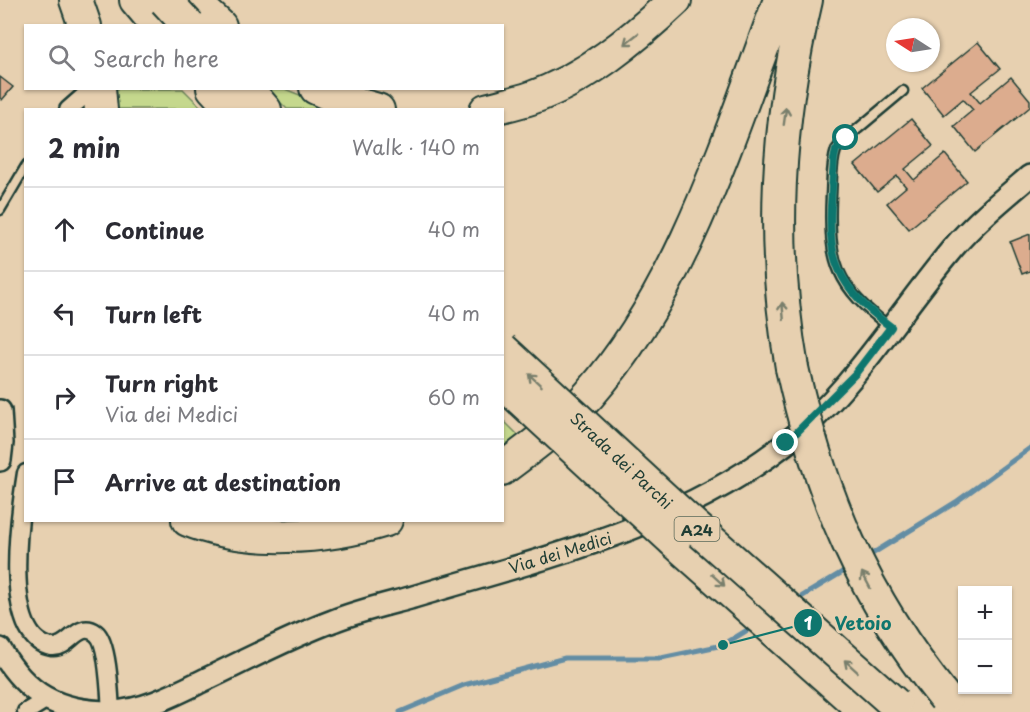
<!DOCTYPE html>
<meta charset="utf-8">
<style>
body{margin:0;font-family:"Playpen Sans",sans-serif;background:#f7f7f7;color:#2b2b33}
.controls{position:absolute;right:18px;bottom:18px;display:grid;overflow:hidden;border-radius:0px;box-shadow:0 2px 4px #0004}
.controls button{width:54px;height:54px;display:grid;place-items:center;padding:0;border:0;border-bottom:2px solid #e1e1e2;background:#fff;color:#2b2b33;font:30px sans-serif}
.compass{position:absolute;left:886px;top:18px;width:54px;height:54px;border-radius:50%;background:#fff;box-shadow:0 2px 4px #0004;rotate:282deg}
.stop{position:absolute;width:18px;height:18px;margin:-14px;border:4px solid #0f766e;border-radius:50%;background:#fff}
.stop.end{background:#0f766e;border-color:#fff;box-shadow:0 2px 6px #0008}
.list{margin:0;padding:0;list-style:none}
h2{display:flex;justify-content:space-between;align-items:center;height:78px;margin:0;padding:0 24px;font-size:26px}
h2 small{font-size:20px;font-weight:400;color:#7c7c81}
.list li{display:grid;grid-template-columns:39px 1fr auto;gap:18px;align-items:center;box-sizing:border-box;height:84px;padding:0 24px;border-top:2px solid #e1e1e2}
.list b{display:block;font-size:22px;white-space:nowrap}
.list p{margin:0;font-size:20px;white-space:nowrap;color:#7c7c81}
.list em{font-size:20px;font-style:normal;color:#7c7c81}
.icon{flex:none;width:33px;height:33px;fill:none;stroke:currentColor;stroke-width:2;stroke-linecap:round;stroke-linejoin:round}
.map{position:relative;flex:none;width:1030px;height:712px;overflow:hidden}
.search{position:absolute;background:#fff;box-shadow:0 2px 4px #0004;left:24px;top:24px;width:480px;height:66px;display:flex;align-items:center;gap:15px;box-sizing:border-box;padding:0 21px;border-radius:0px;color:#7c7c81;font-size:22px}
.panel{position:absolute;background:#fff;box-shadow:0 2px 4px #0004;left:24px;top:108px;width:480px;height:414px;border-radius:0px}
.map>svg:first-child{display:block}
.green{fill:#c5d88d;stroke:#728a60;stroke-width:1.5}
.lines{fill:none;stroke-linecap:round;stroke-linejoin:round}
.stream{stroke:#648da4;stroke-width:5}
.building{fill:#dcac8e;stroke:#1f3d34;stroke-width:1.5}
.service-casing{stroke:#1f3d34;stroke-width:13}
.minor-casing{stroke:#1f3d34;stroke-width:21}
.tertiary-casing{stroke:#1f3d34;stroke-width:26}
.motorway-casing{stroke:#1f3d34;stroke-width:36}
.service{stroke:#e7d0b0;stroke-width:8}
.minor{stroke:#e7d0b0;stroke-width:16}
.tertiary{stroke:#e7d0b0;stroke-width:21}
.motorway{stroke:#e7d0b0;stroke-width:32}
.motorway-bridge-casing{stroke:#1f3d34;stroke-width:36;stroke-linecap:butt}
.motorway-bridge{stroke:#e7d0b0;stroke-width:32}
.oneway{stroke:#797f6c}
.route{stroke:#0f766e;stroke-width:8}
.labels{text-anchor:middle;dominant-baseline:central;stroke-width:6;stroke-linejoin:round;paint-order:stroke}
.shield{fill:#e7d0b0;stroke:#5b6959;stroke-width:1.5}
.shield-label{font-size:15px;font-weight:bold;fill:#1f3d34}
.street-label{font-size:16px;fill:#1f3d34;stroke:#e7d0b0}
.leader{fill:none;stroke:#0f766e;stroke-width:2}
.callout-dot{fill:#0f766e;stroke:#e7d0b0;stroke-width:2}
.mark-label{font-size:18px;text-anchor:middle;font-weight:bold;fill:#fff}
.callout-label{font-size:18px;text-anchor:middle;font-weight:bold;fill:#0f766e;stroke:#e7d0b0;stroke-width:6;stroke-linejoin:round;paint-order:stroke}
</style>
<div class="map">
<svg width="1030" height="712" viewBox="0 0 1030 712">
<rect width="100%" height="100%" fill="#e7d0b0"/>
<filter id="ink" filterUnits="userSpaceOnUse"><feTurbulence type="fractalNoise" baseFrequency=".0167" numOctaves="2"/><feDisplacementMap in="SourceGraphic" scale="12" xChannelSelector="R" yChannelSelector="G"/><feConvolveMatrix kernelMatrix="1 2 1 2 8 2 1 2 1" color-interpolation-filters="sRGB"/></filter>
<g filter="url(#ink)">
<path class="green" d="M111 89H183L203 109H111Z
M267 89H285L334 109H287Z
M503 420 521 438 503 452Z"/>
<g class="lines">
<path class="stream" d="M867 557 956 502 1030 448
M796 600 849 568
M400 712 464 685 565 658H661L723 645 754 626"/>
</g>
<path class="building" d="M978 42 1000 69 971 92 980 103 1011 77 1030 100V107L975 152 954 126 973 110 963 99 944 115 922 88Z
M0 77 13 87 2 100 0 98Z
M911 119 933 146 905 169 914 180 945 154 967 181 909 229 887 203 906 187 897 176 877 192 855 165Z
M1030 234V271L1022 274 1010 242Z"/>
<g class="lines">
<defs>
<path id="service" d="M0 210 26 166
M890 327C836 287 828 262 831 196 832 182 831 164 836 150L842 142 903 91"/>
<path id="minor" d="M68 110 93 88
M26 473C20 511 0 639 52 647 69 649 78 620 96 633 108 642 110 696 111 712
M26 712 47 699"/>
<path id="tertiary" d="M0 411 2 443 0 460
M0 649C26 694 57 712 111 712 141 711 172 696 198 683 243 662 287 638 333 621 358 611 384 605 410 598 539 559 677 529 785 444 853 391 898 313 953 248 976 221 1003 199 1030 176"/>
<path id="motorway" d="M76 0 85 26
M136 0 158 26
M192 0 220 26
M99 88 101 110
M213 88 233 110
M246 88 265 110
M316 88 340 99 378 110
M486 110C500 106 516 103 531 98 585 79 633 40 675 0
M792 368C770 243 777 123 806 0
M502 469C533 446 564 423 589 395 684 288 730 132 780 0
M188 520C248 544 325 539 386 520
M674 541 866 712"/>
</defs>
<use href="#service" class="service-casing"/>
<use href="#minor" class="minor-casing"/>
<use href="#tertiary" class="tertiary-casing"/>
<use href="#motorway" class="motorway-casing"/>
<use href="#service" class="service"/>
<use href="#minor" class="minor"/>
<use href="#tertiary" class="tertiary"/>
<use href="#motorway" class="motorway"/>
<defs>
<path id="motorway-bridge" d="M165 0 189 26
M502 349 683 516 895 704
M792 368C820 495 863 597 945 698
M502 382 674 541"/>
</defs>
<use href="#motorway-bridge" class="motorway-bridge-casing"/>
<use href="#motorway-bridge" class="motorway-bridge"/>
</g>
<defs><path id="oneway-shaft" d="M-6 0H5M1.5-3L5.5 0L1.5 3" fill="none" stroke-width="1.6" stroke-linecap="round" stroke-linejoin="round" transform="scale(1.5)"/></defs>
<g class="oneway">
<use href="#oneway-shaft" transform="translate(631 39) rotate(142)"/>
<use href="#oneway-shaft" transform="translate(785 116) rotate(-82)"/>
<use href="#oneway-shaft" transform="translate(783 311) rotate(-95)"/>
<use href="#oneway-shaft" transform="translate(535 380) rotate(-137)"/>
<use href="#oneway-shaft" transform="translate(718 580) rotate(42)"/>
<use href="#oneway-shaft" transform="translate(866 580) rotate(-118)"/>
<use href="#oneway-shaft" transform="translate(851 666) rotate(-138)"/>
</g>
</g>
<g class="lines" filter="url(#ink)">
<path class="route" d="M786 443 855 374 891 327C819 274 829 240 834 159L836 150 846 138"/>
</g>
<g class="labels">
<rect class="shield" x="674.5" y="517" width="45" height="24" rx="4.5"/>
<g class="shield-label">
<text x="697" y="529">A24</text>
</g>
<g class="street-label">
<text transform="translate(622 460) rotate(43)">Strada dei Parchi</text>
<text transform="translate(560 552) rotate(-17)">Via dei Medici</text>
</g>
</g>
<path class="leader" d="M723 645L808 623"/>
<g class="callout-dot">
<circle cx="723" cy="645" r="6"/>
<circle cx="808" cy="623" r="15"/>
</g>
<g class="mark-label">
<text x="808" y="630">1</text>
</g>
<g class="callout-label">
<text x="863" y="630">Vetoio</text>
</g>
</svg>
<div class="controls">
<button>+</button>
<button>−</button>
</div>
<svg class="compass" viewBox="-18 -18 36 36"><path d="M0-13l5 13h-10z" fill="#e53935"/><path d="M0 13l5-13h-10z" fill="#7c7c81"/></svg>
<div class="stop" style="left:846px;top:138px"></div>
<div class="stop end" style="left:786px;top:443px"></div>
<div class="search"><svg class="icon" aria-label="search" viewBox="0 0 24 24"><circle cx="10" cy="10" r="6"/><path d="M15 15l6 6"/></svg>Search here</div>
<section class="panel">
<h2>2 min<small>Walk · 140 m</small></h2>
<ul class="list">
<li><svg class="icon" aria-label="ahead" viewBox="0 0 24 24"><path d="M12 20V5M6 11l6-6 6 6"/></svg><div><b>Continue</b></div><em>40 m</em></li>
<li><svg class="icon" aria-label="left" viewBox="0 0 24 24"><path d="M17 20v-9H6M10 6l-5 5 5 5"/></svg><div><b>Turn left</b></div><em>40 m</em></li>
<li><svg class="icon" aria-label="right" viewBox="0 0 24 24"><path d="M7 20v-9h11M14 6l5 5-5 5"/></svg><div><b>Turn right</b><p>Via dei Medici</p></div><em>60 m</em></li>
<li><svg class="icon" aria-label="arrive" viewBox="0 0 24 24"><path d="M6 21V4h12l-3 4 3 4H6"/></svg><div><b>Arrive at destination</b></div></li>
</ul>
</section>
</div>
